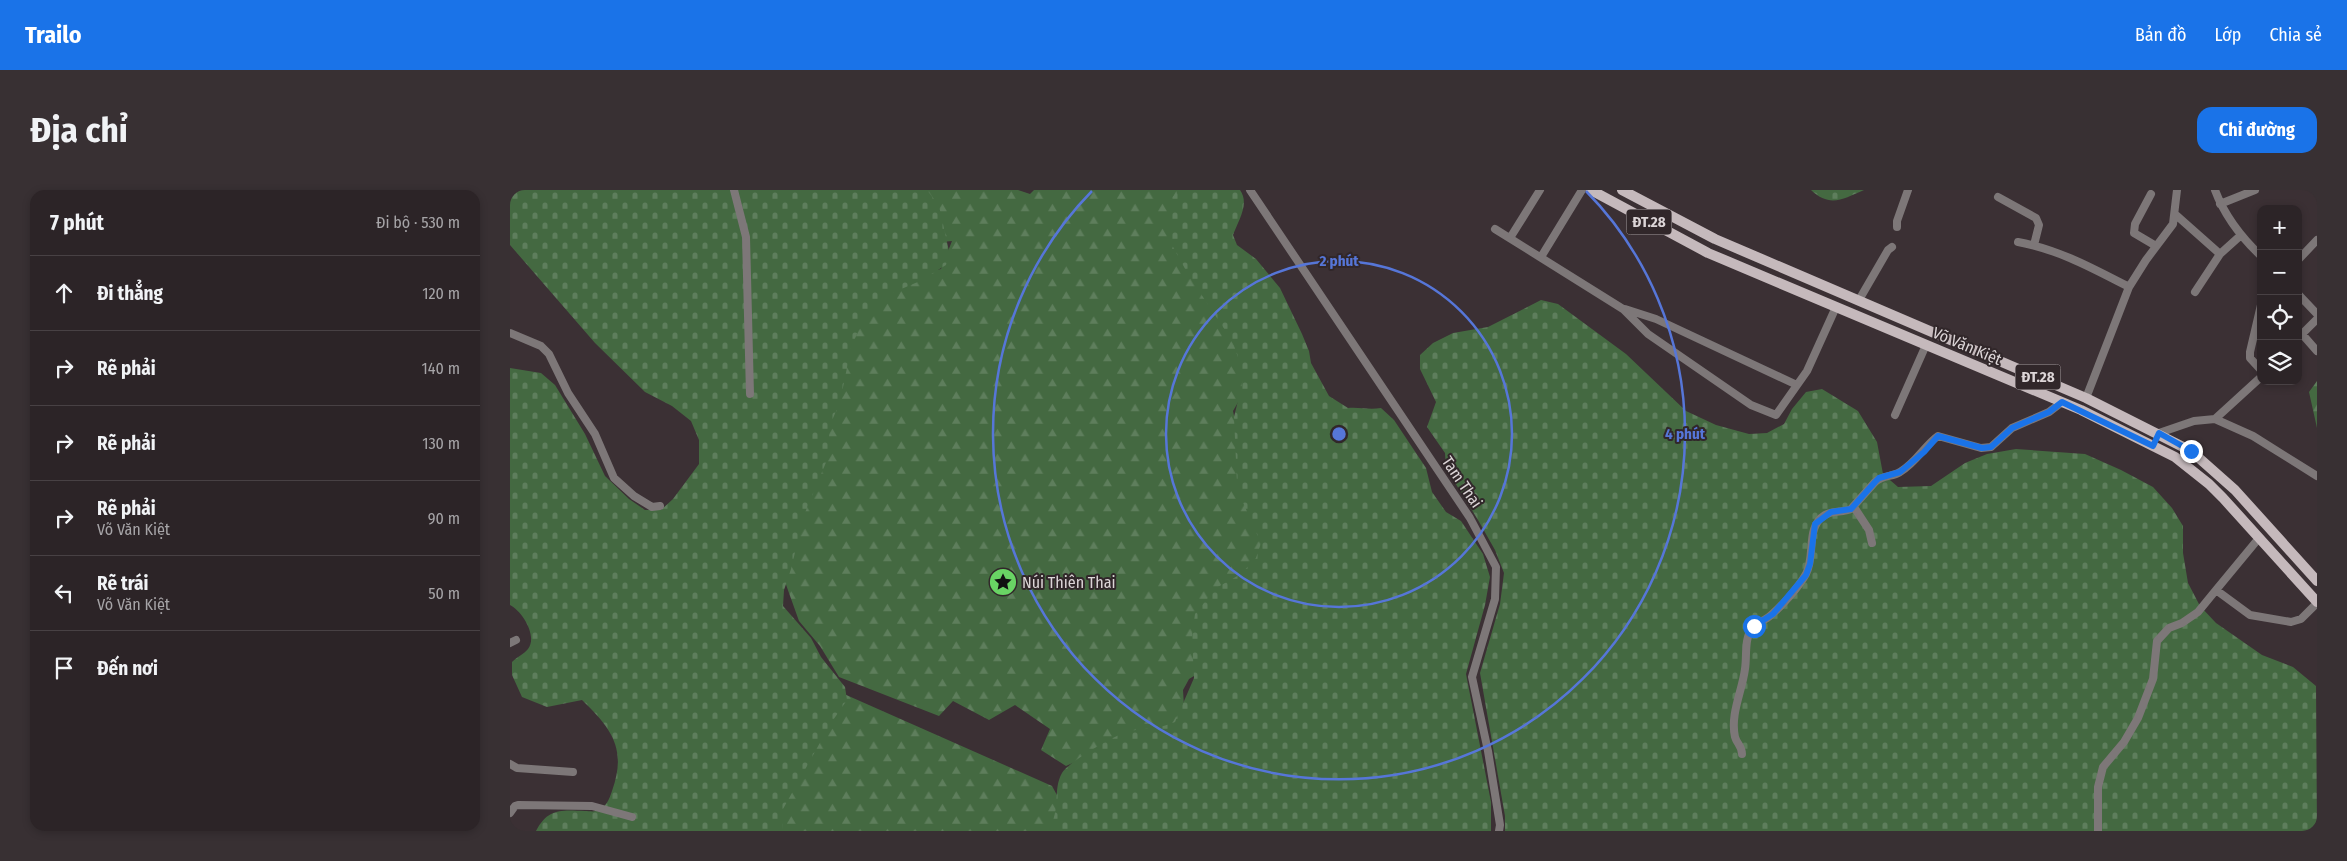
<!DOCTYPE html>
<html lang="vi">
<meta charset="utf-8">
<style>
body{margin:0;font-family:"Fira Sans Condensed",sans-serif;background:#383033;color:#f1f3f6}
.controls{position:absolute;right:15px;top:15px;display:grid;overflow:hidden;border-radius:10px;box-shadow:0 2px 8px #0003}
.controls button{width:45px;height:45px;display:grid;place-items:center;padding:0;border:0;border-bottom:1px solid #484144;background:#2c2427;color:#f1f3f6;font:25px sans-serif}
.stop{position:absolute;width:15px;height:15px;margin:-11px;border:4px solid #1a73e8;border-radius:50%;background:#fff}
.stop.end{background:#1a73e8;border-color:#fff;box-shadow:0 1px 5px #0008}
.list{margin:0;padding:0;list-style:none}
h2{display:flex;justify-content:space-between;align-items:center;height:65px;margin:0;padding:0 20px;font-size:21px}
h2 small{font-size:16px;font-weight:400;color:#a6a4a7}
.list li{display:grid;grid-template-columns:32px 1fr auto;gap:15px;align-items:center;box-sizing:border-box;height:75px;padding:0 20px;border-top:1px solid #484144}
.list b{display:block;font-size:19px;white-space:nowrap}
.list p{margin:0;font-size:16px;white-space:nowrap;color:#a6a4a7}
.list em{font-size:16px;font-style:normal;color:#a6a4a7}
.icon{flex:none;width:28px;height:28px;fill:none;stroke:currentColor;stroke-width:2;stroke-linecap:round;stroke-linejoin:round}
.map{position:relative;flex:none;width:1807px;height:641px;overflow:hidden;border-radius:15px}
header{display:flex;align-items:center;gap:30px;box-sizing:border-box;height:70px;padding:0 25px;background:#1a73e8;color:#fff}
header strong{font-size:24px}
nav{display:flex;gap:28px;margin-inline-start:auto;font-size:18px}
.intro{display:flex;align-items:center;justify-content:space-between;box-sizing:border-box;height:120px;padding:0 30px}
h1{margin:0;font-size:35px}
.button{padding:12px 22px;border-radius:15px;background:#1a73e8;color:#fff;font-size:18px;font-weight:700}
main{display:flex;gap:30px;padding:0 30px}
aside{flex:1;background:#2c2427;border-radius:15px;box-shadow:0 2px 8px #0003}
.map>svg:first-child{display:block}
.forest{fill:url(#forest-firs)}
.cemetery{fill:url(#cemetery-stones)}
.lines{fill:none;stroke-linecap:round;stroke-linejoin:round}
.minor{stroke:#7d7778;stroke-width:8}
.major{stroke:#c5b9bc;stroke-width:10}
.route{stroke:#1a73e8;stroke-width:6}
.ring{fill:none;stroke:#5676d8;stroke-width:2.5}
.labels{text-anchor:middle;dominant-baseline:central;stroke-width:4;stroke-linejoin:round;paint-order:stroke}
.shield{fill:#31272a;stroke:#a9a1a3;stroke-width:1}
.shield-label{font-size:15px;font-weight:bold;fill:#dcd5d7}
.street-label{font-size:16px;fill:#dcd5d7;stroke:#31272a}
.poi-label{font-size:16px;fill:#dcd5d7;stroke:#31272a;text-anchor:start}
.centre{fill:#5676d8;stroke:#31272a;stroke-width:2.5}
.ring-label{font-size:15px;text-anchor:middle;font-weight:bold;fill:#5676d8;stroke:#31272a;stroke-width:4;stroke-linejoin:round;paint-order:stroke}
</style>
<header>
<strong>Trailo</strong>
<nav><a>Bản đồ</a><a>Lớp</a><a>Chia sẻ</a></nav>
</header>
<div class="intro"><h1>Địa chỉ</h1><a class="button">Chỉ đường</a></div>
<main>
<aside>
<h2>7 phút<small>Đi bộ · 530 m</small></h2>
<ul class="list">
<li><svg class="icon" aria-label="ahead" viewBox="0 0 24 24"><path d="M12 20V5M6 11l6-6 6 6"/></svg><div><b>Đi thẳng</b></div><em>120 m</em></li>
<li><svg class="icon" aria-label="right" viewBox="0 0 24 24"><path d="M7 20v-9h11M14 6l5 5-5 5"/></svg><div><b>Rẽ phải</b></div><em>140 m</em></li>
<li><svg class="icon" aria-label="right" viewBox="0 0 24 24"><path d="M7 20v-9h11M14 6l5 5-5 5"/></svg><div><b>Rẽ phải</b></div><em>130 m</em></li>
<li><svg class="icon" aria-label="right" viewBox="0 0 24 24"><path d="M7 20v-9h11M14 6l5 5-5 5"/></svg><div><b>Rẽ phải</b><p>Võ Văn Kiệt</p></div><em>90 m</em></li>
<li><svg class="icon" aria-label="left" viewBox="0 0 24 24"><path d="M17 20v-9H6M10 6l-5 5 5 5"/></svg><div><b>Rẽ trái</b><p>Võ Văn Kiệt</p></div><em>50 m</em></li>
<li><svg class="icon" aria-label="arrive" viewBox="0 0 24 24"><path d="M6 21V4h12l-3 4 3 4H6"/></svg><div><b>Đến nơi</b></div></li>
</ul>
</aside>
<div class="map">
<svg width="1807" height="641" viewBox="0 0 1807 641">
<defs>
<pattern id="forest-firs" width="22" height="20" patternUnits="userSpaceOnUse" patternTransform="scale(1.25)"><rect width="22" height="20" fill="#446941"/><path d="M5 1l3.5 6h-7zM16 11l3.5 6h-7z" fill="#5e7e5c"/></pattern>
<pattern id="cemetery-stones" width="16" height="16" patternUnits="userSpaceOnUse" patternTransform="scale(1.25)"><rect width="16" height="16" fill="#446941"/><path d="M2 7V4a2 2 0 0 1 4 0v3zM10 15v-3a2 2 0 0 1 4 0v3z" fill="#5e7e5c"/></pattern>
</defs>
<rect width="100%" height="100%" fill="#3b3034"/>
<path class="forest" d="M394 0H508L520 4 524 0H672L750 174 723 221 732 264 762 341 742 450 679 489 673 500 676 550 619 547 556 576 531 560 540 539 505 515 479 530 443 511 429 526 329 487 310 456 289 431 274 389 332 154 378 91 431 79 442 51 410 54Z
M1807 191V238L1799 202Z
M325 500 542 596 555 620 546 641H240Z"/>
<path class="cemetery" d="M0 0H417L429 16 439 61 436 75 410 91 382 103 354 127 341 158 330 212 320 235 317 270 294 325 281 379 274 400 273 416 301 448 311 467 335 497 337 510 321 533 273 619 272 641H26C38 618 51 620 75 621 78 621 83 622 86 621 96 618 99 610 102 601 117 559 102 539 72 510L37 517 12 507 2 485V472C7 467 14 464 18 459 28 446 12 421 0 415V178L31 183 45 195 75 244 95 286 119 309 135 320H151L163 309 189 274V250L181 231 162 216 135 202 85 153 0 55Z
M669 0H730C740 14 728 31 723 45L727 55 746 69 770 98 792 144 799 161 801 173 819 206 838 218C849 217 859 220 871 218L884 230 916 278 922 302 936 322 951 331 973 364 980 387 975 415 956 484 981 612V641H538C552 618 542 601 552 583 558 572 608 543 620 541 636 538 649 539 665 532L684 488 682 446 685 424 706 398 731 384 746 368 751 353 731 308 727 293 724 227 734 186 723 152 679 86 662 55 660 10Z
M1301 0H1354C1333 9 1320 18 1301 0Z
M1031 110 1048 114 1116 164 1176 221 1206 235 1239 244 1257 243 1274 234 1282 219 1296 202 1312 199 1348 221 1367 252 1373 284 1388 297 1421 296 1455 273 1477 264 1506 259 1575 264 1611 280 1643 297 1662 318 1673 336V363L1678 393 1690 416 1706 433 1752 465 1783 477 1806 496 1807 641H995V626L970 483 990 414 994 383 985 360 968 330 936 278 935 263 917 237 926 212 910 179V165L923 153 943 143 978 137Z"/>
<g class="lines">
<path class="minor" d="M224 0 236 47 240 204
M740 0 960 328 986 377 985 409 962 487 978 561 990 635 989 641
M1705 0C1715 27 1731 47 1751 66
M1641 4 1625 34 1624 43 1646 56
M1488 7 1526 28 1529 35 1524 55
M1710 14 1745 0
M1666 25 1710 64 1730 46
M1387 37V31L1398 0
M985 39 1113 119 1138 144 1241 215 1266 225 1297 181 1326 117
M1000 48 1030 0
M1508 52C1548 59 1584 79 1619 97
M1031 67 1072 0
M1788 70 1807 50
M1685 102 1710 64
M1788 104 1807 124
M1349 110 1378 60 1382 57
M1751 115 1740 162V168L1751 180
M1115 119 1146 129 1287 195
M0 143 31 156 39 164 58 203 85 244 104 288 124 306 142 317 150 316
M1792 144 1807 161
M1788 148 1807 129
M1576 208 1619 97 1636 70 1663 34 1667 0
M1385 225 1416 155
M1705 229 1743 246 1807 286
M1649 243 1684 231 1705 229 1751 187
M1344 317 1359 340 1362 353
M1706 400 1749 348
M0 453 6 450
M1232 564C1232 556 1227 554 1225 547 1220 524 1232 502 1235 479 1237 467 1234 449 1242 438 1247 432 1255 431 1261 425 1273 415 1288 398 1296 384 1306 365 1295 337 1315 325 1323 320 1333 323 1341 319L1365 292C1373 285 1382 287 1390 282 1406 273 1415 255 1428 246L1471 258 1481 257 1502 238 1539 222 1552 212
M0 574 7 578 63 582
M0 623 5 616 8 615 82 616 122 627
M1588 641V597L1593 577 1614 552 1628 528 1643 489 1647 451 1659 438 1672 433 1688 422 1706 400 1740 425 1781 432 1791 429 1807 413"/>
<path class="major" d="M1081 0 1198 63 1571 220 1665 267 1699 294 1713 308 1807 412
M1112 0 1205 49 1576 208 1681 261 1725 300 1807 391"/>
</g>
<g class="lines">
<path class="route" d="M1244 436 1263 424 1296 385 1300 374 1305 334 1321 322 1341 319 1365 292 1369 288 1390 282 1414 262 1428 246 1472 258 1481 257 1502 238 1539 222 1552 212 1643 256 1649 243 1681 261"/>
</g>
<g class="ring">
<circle cx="829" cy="244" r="173"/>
<path d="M1076 1A346 346 0 1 1 582 1"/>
</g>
<defs>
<symbol id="sight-disc" viewBox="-11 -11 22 22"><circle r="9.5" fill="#69d464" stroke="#31272a"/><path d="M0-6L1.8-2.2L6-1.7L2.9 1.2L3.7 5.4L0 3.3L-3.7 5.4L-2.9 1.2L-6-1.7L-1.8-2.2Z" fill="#111"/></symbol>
</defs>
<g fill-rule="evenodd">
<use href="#sight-disc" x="477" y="376" width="32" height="32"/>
</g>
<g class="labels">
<g class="shield">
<rect x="1116.5" y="19.5" width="45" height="25" rx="4"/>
<rect x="1505.5" y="174.5" width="45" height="25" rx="4"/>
</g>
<g class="shield-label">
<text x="1139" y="32">ĐT.28</text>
<text x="1528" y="187">ĐT.28</text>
</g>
<g class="street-label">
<text transform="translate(1457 156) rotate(23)">Võ Văn Kiệt</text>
<text transform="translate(952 292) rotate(56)">Tam Thai</text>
</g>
<g class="poi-label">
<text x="512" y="392">Núi Thiên Thai</text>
</g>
</g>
<circle cx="829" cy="244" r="8" class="centre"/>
<g class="ring-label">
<text x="829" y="76">2 phút</text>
<text x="1175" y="249">4 phút</text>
</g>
</svg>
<div class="controls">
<button>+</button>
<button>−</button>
<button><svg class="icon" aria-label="locate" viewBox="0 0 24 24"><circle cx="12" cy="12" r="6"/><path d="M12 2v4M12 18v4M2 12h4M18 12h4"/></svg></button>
<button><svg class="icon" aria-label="layers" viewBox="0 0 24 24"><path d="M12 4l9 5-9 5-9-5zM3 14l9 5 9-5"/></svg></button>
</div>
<div class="stop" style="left:1244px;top:436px"></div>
<div class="stop end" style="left:1681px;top:261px"></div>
</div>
</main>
